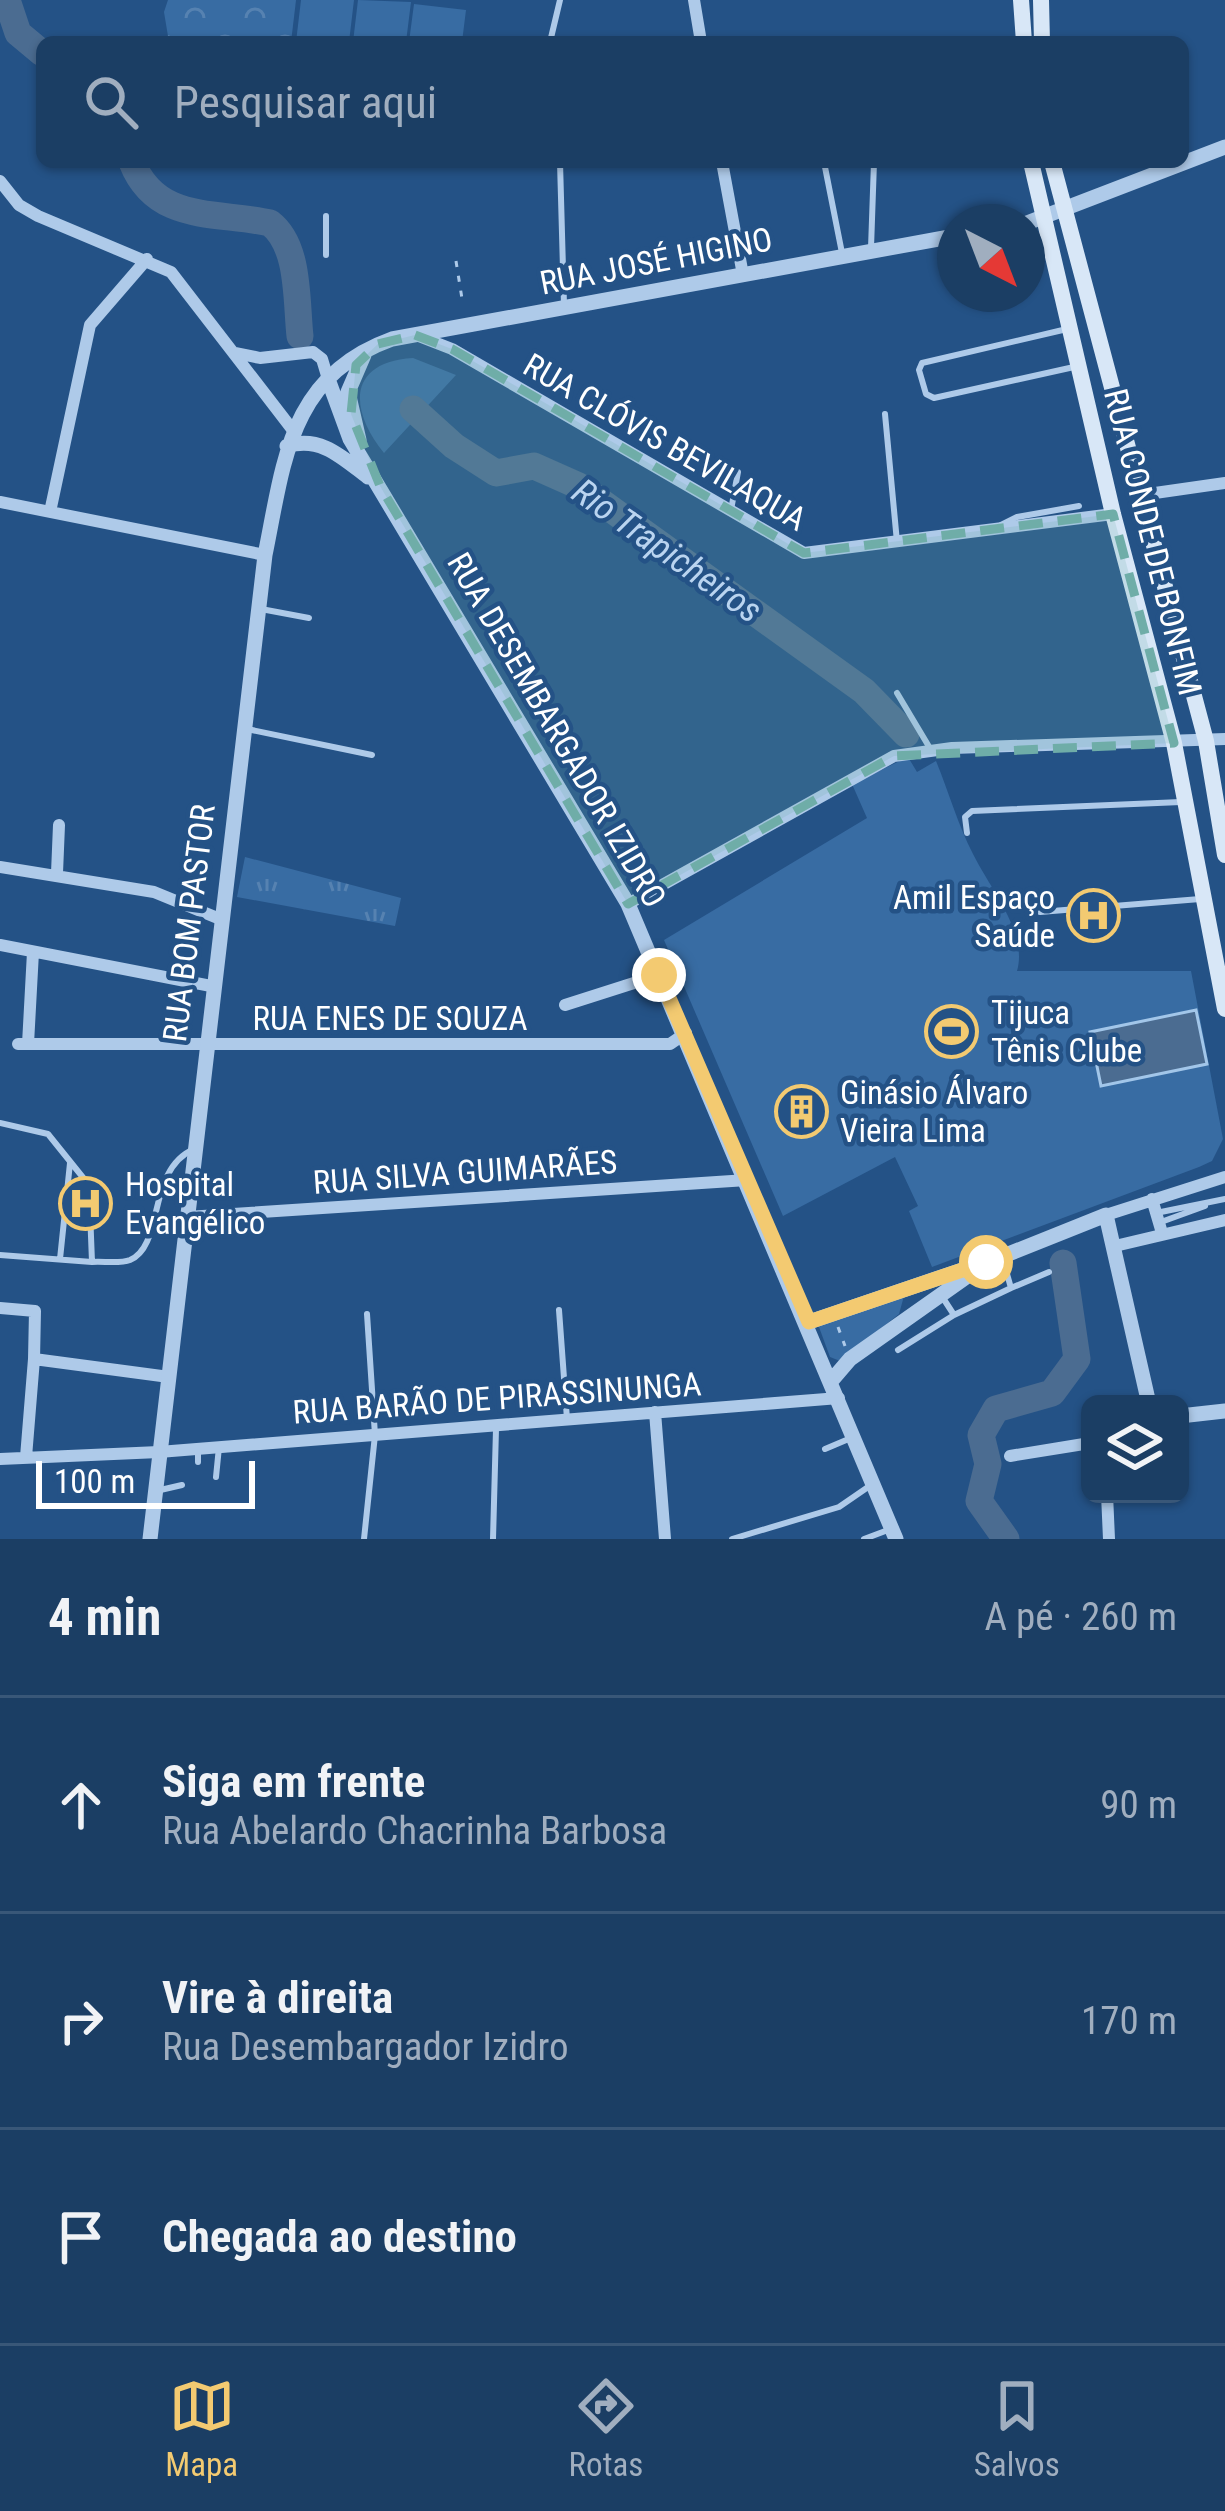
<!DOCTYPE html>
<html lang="pt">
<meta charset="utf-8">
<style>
body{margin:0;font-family:"Roboto Condensed",sans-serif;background:#28496d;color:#f1f3f6}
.controls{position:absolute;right:36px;bottom:36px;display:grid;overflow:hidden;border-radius:18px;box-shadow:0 3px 9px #0004}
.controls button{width:108px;height:108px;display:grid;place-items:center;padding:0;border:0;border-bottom:3px solid #395778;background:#1b3e64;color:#f1f3f6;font:60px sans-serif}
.compass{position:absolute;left:937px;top:204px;width:108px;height:108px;border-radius:50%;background:#1b3e64;box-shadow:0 3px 9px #0004;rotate:138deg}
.scale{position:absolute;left:36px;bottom:30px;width:219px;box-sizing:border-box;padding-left:12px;border:6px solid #fff;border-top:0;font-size:33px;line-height:42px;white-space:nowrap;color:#fff;-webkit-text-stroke:9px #245286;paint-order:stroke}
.stop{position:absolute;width:36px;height:36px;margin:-27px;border:9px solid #f3ca71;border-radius:50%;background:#fff}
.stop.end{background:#f3ca71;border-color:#fff;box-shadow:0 3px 12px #0008}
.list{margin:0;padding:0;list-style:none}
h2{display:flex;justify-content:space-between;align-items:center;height:156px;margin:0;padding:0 48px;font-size:51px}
h2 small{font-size:39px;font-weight:400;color:#a0aebf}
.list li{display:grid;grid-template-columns:78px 1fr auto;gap:36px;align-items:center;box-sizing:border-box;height:216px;padding:0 48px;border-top:3px solid #395778}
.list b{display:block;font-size:45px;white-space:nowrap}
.list p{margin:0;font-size:39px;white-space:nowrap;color:#a0aebf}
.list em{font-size:39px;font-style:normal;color:#a0aebf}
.icon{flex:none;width:66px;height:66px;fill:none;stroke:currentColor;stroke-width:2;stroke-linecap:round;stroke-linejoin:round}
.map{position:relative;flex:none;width:1225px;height:1539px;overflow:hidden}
.search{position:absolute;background:#1b3e64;box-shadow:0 3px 9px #0004;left:36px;right:36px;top:36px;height:132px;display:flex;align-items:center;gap:30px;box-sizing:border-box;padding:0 42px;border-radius:18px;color:#a0aebf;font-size:45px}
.sheet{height:804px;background:#1b3e64}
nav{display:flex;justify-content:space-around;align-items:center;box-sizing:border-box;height:168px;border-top:3px solid #395778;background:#1b3e64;font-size:33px;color:#a0aebf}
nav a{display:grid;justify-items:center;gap:6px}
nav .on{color:#f3ca71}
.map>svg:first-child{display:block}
.grass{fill:url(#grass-tufts)}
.forest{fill:url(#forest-crowns)}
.park{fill:#386ca3}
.water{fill:#4b6c91;stroke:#a2c6e9;stroke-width:3}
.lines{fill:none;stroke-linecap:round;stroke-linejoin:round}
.river{stroke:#4b6c91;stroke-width:27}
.path{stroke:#aecae9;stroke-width:3;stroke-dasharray:6 9;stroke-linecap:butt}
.service{stroke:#aecae9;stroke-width:6}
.minor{stroke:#aecae9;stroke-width:12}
.tertiary{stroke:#aecae9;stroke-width:15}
.secondary{stroke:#d8e7f7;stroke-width:16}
.route{stroke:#f3ca71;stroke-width:15}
.marked{fill:#6fada8;fill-opacity:0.2;stroke:#6fada8;stroke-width:9;stroke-dasharray:24 15;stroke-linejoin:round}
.labels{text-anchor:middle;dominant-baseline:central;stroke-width:9;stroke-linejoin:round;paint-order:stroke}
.street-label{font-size:33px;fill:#fff;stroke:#245286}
.poi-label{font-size:33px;fill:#fff;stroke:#245286;text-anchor:start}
.water-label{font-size:36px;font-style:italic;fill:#bad4f0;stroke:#245286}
</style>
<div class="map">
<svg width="1225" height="1539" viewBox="0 0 1225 1539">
<defs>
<pattern id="grass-tufts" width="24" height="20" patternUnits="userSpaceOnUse" patternTransform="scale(3)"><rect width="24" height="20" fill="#386ca3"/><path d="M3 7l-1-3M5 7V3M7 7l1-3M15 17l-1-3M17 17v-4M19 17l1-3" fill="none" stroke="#5682b1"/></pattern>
<pattern id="forest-crowns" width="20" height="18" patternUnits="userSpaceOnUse" patternTransform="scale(3)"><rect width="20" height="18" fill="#386ca3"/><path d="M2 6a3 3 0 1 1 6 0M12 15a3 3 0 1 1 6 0" fill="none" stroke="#5682b1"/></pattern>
</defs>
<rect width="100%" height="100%" fill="#245286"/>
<path class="grass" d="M245 857 401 898 395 926 237 897Z"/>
<path class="forest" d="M168 0H296L291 42H169L164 12Z"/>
<path class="park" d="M301 0H354L349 42H296Z
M358 0 411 2 406 42H353Z
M414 4 466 10 462 42H409Z
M413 358 456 375 384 453C349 410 347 362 413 358Z
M908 757 917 772 936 761C948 790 958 825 973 854 991 890 1028 933 1017 971H1191L1223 1139 1212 1161 1199 1167 932 1267 909 1211 918 1206 895 1157 783 1216 664 940 867 818 852 784Z
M904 1296 899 1314 840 1361 830 1357 819 1327 822 1322Z"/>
<path class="water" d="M1196 1010 1207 1064 1101 1086 1090 1032Z"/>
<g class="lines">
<path class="river" d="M7 0 18 33 42 53
M132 162C156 223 215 211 270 223 300 246 296 301 300 336
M413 409 454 446 496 473 534 466 579 486 864 691 906 734
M1006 1539 979 1501 988 1464 981 1435 996 1409 1052 1393 1077 1359 1063 1263"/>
<path class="path" d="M456 261 463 305
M838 1327 845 1346"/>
<path class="service" d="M550 42 560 0
M560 162 564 305
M824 162 842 253
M326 216V255
M871 248 874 162
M1067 329 922 363 919 370 926 394 934 398 1074 367
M885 414 897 542
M731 510 738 472
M1001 525 1017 517 1079 506
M261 609 309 618
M897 693 931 750
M247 729 372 755
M967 833 965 817 972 811 1181 802
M1040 912 1200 899
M0 1123 48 1134 89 1185 92 1262C103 1261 120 1264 130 1260 165 1245 146 1170 194 1149
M1156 1213 1225 1199
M1161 1222 1205 1206
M0 1255 92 1262
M60 1259 70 1163
M1011 1288 1049 1272
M943 1298 954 1315 1011 1288 1003 1260
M559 1310 567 1419
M898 1350 954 1315
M198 1449V1462
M825 1449 851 1438
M216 1477 219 1447
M156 1491 182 1485
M364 1539 375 1435 367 1314
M493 1539 496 1429
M732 1539 839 1507 871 1485
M864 1539 888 1530"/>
<path class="minor" d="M694 0 701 42
M722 162 743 275
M0 181 19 205 38 216 171 272 292 429
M416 335 452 349 804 553 1113 514
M236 353 260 358 313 352 322 359 328 379
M1141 495 1225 483
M0 502 265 555
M50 512 90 325 147 259
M0 867 154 892 220 919
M57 873 59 825
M628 904 894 756 952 748 1225 739
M0 945 211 986
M565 1005 659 975
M18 1044H670L686 1033
M28 1044 33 952
M1152 1199 1162 1233
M1106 1215 1225 1177
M187 1217 747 1180
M1115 1246 1225 1220
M0 1308 35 1311 34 1359 169 1377
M655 1412 665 1539
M1010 1456 1090 1443
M26 1457 34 1359
M0 1459 159 1452 839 1398
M1107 1494 1109 1539"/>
<path class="tertiary" d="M1027 223 1225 147
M328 379 350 439 628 904 896 1539
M359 440 348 392 364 355
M287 446C320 435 343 458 368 477
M809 1322 965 1269
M832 1380 850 1359 986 1263 1106 1215 1149 1404
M1180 1416 1225 1411
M150 1539 265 555C284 462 289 376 392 339L955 236"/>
<path class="secondary" d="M1021 0 1024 42
M1041 0 1042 42
M1031 162 1113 514 1174 743 1225 1009
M1052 162 1206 741 1225 855"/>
</g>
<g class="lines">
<path class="route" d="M659 975 809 1322 986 1262"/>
</g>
<path class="marked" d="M415 335 452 349 804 553 1113 514 1174 743 894 756 628 904 380 486 351 414 356 365 378 344Z"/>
<defs>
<symbol id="hospital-ring" viewBox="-11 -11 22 22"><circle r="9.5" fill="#245286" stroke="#f3ca71" stroke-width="1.5"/><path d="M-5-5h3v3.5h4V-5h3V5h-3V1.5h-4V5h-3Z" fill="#f3ca71"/></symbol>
<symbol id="stadium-ring" viewBox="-11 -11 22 22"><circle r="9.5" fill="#245286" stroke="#f3ca71" stroke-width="1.5"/><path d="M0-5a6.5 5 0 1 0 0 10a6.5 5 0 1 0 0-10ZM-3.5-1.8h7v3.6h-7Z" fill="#f3ca71"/></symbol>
<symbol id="building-ring" viewBox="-11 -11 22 22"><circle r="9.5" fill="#245286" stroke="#f3ca71" stroke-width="1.5"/><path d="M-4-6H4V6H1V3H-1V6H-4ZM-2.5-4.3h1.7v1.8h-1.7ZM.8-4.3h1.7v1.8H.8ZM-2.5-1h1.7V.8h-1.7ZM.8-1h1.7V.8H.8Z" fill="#f3ca71"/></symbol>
</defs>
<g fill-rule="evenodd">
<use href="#hospital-ring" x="1064" y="886" width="59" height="59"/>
<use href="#stadium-ring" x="922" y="1002" width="59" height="59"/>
<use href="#building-ring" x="772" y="1082" width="59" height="59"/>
<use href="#hospital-ring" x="56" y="1174" width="59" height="59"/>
</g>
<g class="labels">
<g class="street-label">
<text transform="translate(656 261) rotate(-11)">RUA JOSÉ HIGINO</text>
<text transform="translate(665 442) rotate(30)">RUA CLÓVIS BEVILAQUA</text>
<text transform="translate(1153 542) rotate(76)">RUA CONDE DE BONFIM</text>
<text transform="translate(557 730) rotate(60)">RUA DESEMBARGADOR IZIDRO</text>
<text transform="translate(189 923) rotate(-83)">RUA BOM PASTOR</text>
<text x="390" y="1018">RUA ENES DE SOUZA</text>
<text transform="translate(465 1172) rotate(-4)">RUA SILVA GUIMARÃES</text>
<text transform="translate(497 1398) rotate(-4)">RUA BARÃO DE PIRASSINUNGA</text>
</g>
<g class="poi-label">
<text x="1055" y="897" text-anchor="end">Amil Espaço<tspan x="1055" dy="38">Saúde</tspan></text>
<text x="991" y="1012">Tijuca<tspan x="991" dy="38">Tênis Clube</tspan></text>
<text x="840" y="1092">Ginásio Álvaro<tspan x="840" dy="38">Vieira Lima</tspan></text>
<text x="125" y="1184">Hospital<tspan x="125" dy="38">Evangélico</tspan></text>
</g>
<g class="water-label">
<text transform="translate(667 551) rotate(35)">Rio Trapicheiros</text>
</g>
</g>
</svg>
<div class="controls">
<button><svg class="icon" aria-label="layers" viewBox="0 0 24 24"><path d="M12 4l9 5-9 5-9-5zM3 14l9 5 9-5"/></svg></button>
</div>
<svg class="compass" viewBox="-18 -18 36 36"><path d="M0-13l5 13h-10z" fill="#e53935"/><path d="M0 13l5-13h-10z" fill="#a0aebf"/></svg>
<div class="scale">100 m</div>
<div class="stop" style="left:986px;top:1262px"></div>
<div class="stop end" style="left:659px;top:975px"></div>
<div class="search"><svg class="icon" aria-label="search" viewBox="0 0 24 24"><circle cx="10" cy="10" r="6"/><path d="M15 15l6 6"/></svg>Pesquisar aqui</div>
</div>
<section class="sheet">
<h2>4 min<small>A pé · 260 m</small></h2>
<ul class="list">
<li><svg class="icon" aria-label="ahead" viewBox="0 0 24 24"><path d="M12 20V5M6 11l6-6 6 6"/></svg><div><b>Siga em frente</b><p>Rua Abelardo Chacrinha Barbosa</p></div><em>90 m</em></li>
<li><svg class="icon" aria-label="right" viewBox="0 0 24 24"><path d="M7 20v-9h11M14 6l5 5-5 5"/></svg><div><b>Vire à direita</b><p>Rua Desembargador Izidro</p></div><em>170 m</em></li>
<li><svg class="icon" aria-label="arrive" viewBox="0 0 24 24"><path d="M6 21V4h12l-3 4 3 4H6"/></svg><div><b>Chegada ao destino</b></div></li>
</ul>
</section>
<nav>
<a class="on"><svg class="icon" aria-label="map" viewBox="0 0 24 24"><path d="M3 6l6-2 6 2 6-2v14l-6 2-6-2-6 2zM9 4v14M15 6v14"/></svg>Mapa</a>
<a><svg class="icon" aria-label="directions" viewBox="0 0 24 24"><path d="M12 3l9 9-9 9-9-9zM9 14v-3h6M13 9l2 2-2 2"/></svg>Rotas</a>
<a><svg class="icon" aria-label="saved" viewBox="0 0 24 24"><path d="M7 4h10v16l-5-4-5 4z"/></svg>Salvos</a>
</nav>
